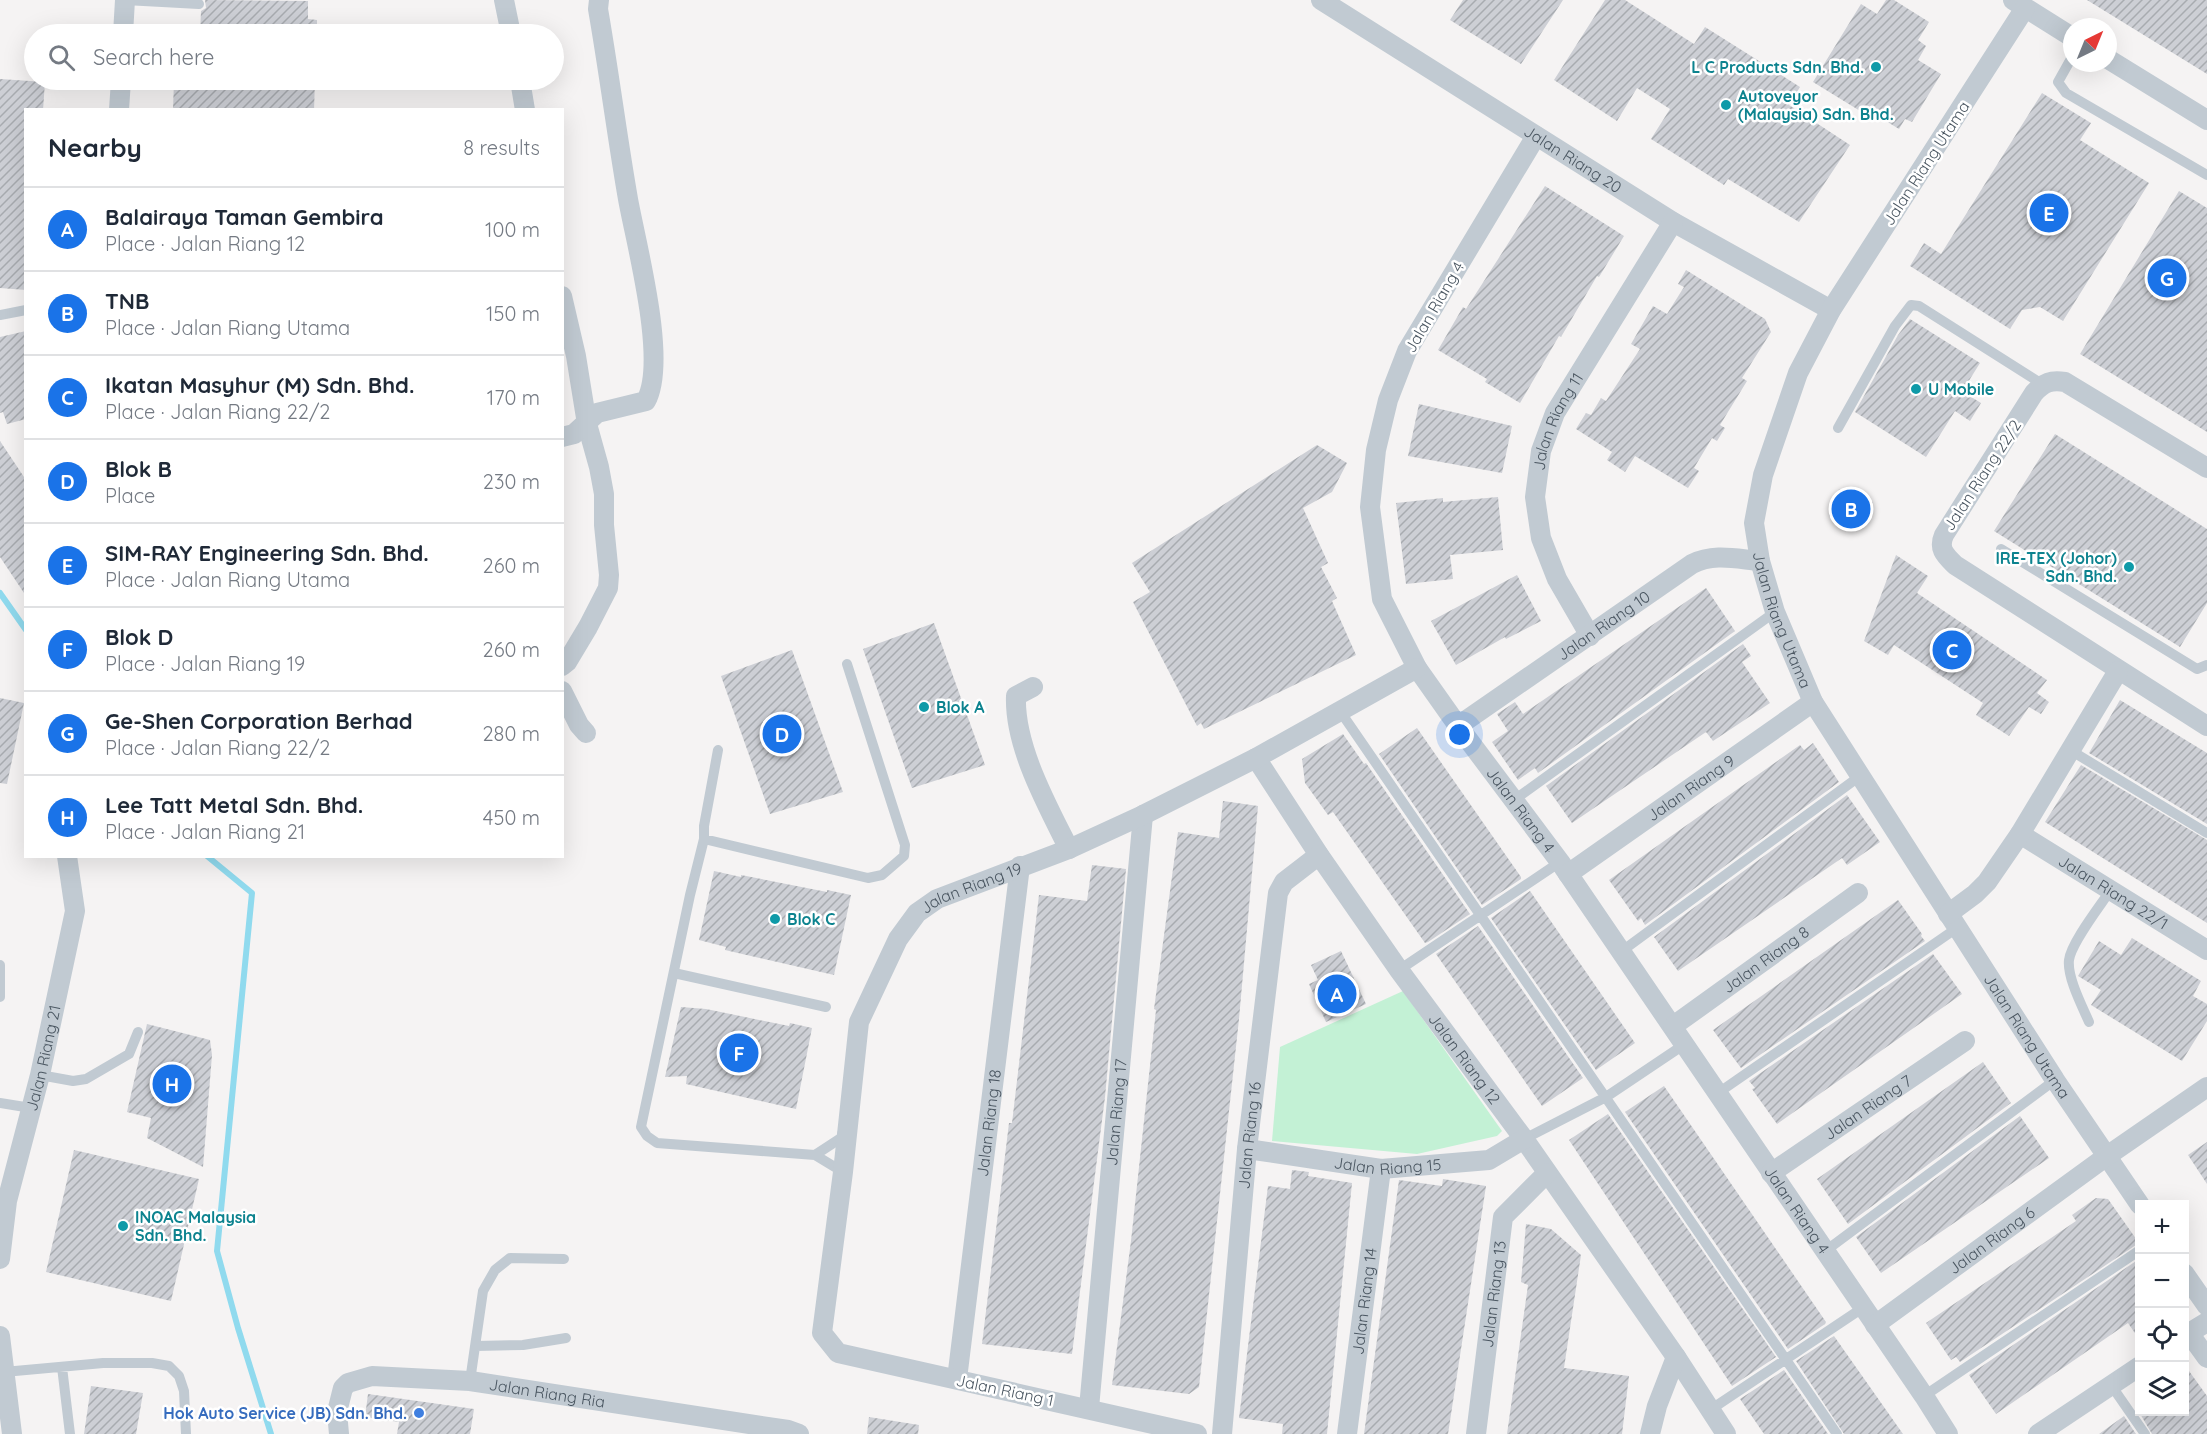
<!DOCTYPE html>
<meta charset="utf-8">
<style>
body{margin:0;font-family:Quicksand,sans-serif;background:#f6f6f7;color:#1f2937}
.controls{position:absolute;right:18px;bottom:18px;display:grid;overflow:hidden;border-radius:0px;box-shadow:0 6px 24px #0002}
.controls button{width:54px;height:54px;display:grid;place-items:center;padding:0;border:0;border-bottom:2px solid #e0e1e3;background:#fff;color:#1f2937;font:30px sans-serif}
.compass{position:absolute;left:2063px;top:18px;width:54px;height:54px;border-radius:50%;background:#fff;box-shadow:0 6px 24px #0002;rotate:43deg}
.you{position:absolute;left:1460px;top:735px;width:21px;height:21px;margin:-15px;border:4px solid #fff;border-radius:50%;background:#1a73e8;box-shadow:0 0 0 9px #1a73e833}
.badge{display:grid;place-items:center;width:39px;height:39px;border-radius:50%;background:#1a73e8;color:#fff;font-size:20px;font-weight:700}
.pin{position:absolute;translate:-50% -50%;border:3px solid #fff;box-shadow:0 2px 6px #0006}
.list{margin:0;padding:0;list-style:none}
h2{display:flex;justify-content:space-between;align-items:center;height:78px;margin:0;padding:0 24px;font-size:26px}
h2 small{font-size:20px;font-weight:400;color:#747a83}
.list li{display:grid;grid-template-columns:39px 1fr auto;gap:18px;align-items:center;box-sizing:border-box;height:84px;padding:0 24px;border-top:2px solid #e0e1e3}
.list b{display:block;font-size:22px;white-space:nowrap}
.list p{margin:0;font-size:20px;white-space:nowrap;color:#747a83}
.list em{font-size:20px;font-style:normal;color:#747a83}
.icon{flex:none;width:33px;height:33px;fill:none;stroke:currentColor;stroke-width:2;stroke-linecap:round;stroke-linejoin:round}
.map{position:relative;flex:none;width:2207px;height:1434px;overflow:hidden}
.search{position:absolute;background:#fff;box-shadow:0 6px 24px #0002;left:24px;top:24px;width:540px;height:66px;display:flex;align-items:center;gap:15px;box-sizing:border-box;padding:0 21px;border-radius:33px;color:#747a83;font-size:22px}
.panel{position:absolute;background:#fff;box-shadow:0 6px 24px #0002;left:24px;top:108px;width:540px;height:750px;border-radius:0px}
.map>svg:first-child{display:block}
.park{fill:#c3f1d5}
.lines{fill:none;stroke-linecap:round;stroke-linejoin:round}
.stream{stroke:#90daee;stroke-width:6}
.building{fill:url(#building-hatch)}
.lane{stroke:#c1cad2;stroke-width:10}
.street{stroke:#c1cad2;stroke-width:20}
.culture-dot{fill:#0f9aa8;stroke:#fff;stroke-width:2}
.shop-dot{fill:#3f7fe0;stroke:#fff;stroke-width:2}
.labels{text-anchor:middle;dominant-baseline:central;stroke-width:5;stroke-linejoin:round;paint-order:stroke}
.culture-label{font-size:16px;font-weight:bold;fill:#0d838f;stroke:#fff;text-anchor:start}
.street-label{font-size:16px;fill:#4a5661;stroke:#fff}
.shop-label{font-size:16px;font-weight:bold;fill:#366cbe;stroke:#fff;text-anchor:end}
</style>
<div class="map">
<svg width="2207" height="1434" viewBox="0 0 2207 1434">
<defs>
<pattern id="building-hatch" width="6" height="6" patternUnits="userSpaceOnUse" patternTransform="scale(1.5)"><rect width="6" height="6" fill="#cdcfd5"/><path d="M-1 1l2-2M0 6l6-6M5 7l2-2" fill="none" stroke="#a8abb0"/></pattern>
</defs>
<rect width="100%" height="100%" fill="#f5f3f3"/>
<path class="park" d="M1403 991 1502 1131 1497 1136 1417 1154 1272 1141 1280 1047Z"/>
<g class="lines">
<path class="stream" d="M0 593 26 630
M207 856 252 893 217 1251 238 1328 271 1434"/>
</g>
<path class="building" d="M205 0 308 1V19L317 20V34H200L201 11 206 8Z
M1463 0H1563L1521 64 1450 20Z
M1605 0H1625L1694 44 1705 27 1800 87 1789 105 1850 145 1799 222 1728 179 1724 185 1651 139 1670 109 1637 88 1617 121 1554 80Z
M1886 0H1894L1929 22 1918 40 1926 46 1918 60 1941 74 1912 122 1905 119 1899 129 1881 118 1878 122 1813 82 1861 4 1877 14Z
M2087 0H2207V74Z
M0 79 45 82 43 110H26V290L0 288Z
M174 80H315L314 110H173Z
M2042 93 2091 123 2080 140 2149 183 2063 321 2040 307 2022 310 2010 329 1910 266 1924 243 1941 254Z
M1545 186 1624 236 1599 277 1597 276 1561 337 1559 336 1520 403 1485 382 1487 379 1438 350 1463 307 1466 309Z
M2179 191 2207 208V432L2080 354Z
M1686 270 1765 319 1771 332 1742 378 1747 381 1720 425 1725 428 1717 441 1712 438 1694 468 1699 471 1688 488 1635 456 1625 472 1607 460 1612 452 1576 429 1586 413 1591 415 1601 398 1606 401 1640 349 1631 344 1653 306 1667 314 1684 287 1678 284Z
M1910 319 1980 363 1965 387 1970 391 1968 395 1981 403 1970 421 1955 411 1926 457 1855 412 1898 335Z
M26 331V419L7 424 3 412 0 413V337Z
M1419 404 1512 426 1502 473 1408 456Z
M2055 434 2207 529V603L2180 647 1994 531Z
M0 441 26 480V596L0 557Z
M1317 445 1347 463 1332 492 1303 508 1328 563 1321 567 1337 598 1332 601 1356 655 1204 729 1201 723 1197 726 1133 602 1150 592 1132 563Z
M1839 489 1873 502 1863 529 1829 516Z
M1498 497 1503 550 1450 555 1453 579 1406 584 1396 503 1443 498V502Z
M1896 555 1928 576 1917 593 2047 680 2037 693 2049 702 2041 714 2029 707 2009 736 1976 715 1983 703 1894 645 1888 655 1864 641Z
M1517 575 1541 621 1506 639 1505 637 1456 665 1431 621Z
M1706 588 1735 631 1538 773 1535 768 1518 780 1492 742 1508 731 1497 714 1515 702 1523 714Z
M934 623 985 765 912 788 863 649Z
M1743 644 1751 656 1742 662 1770 703 1713 741 1706 732 1572 823 1546 786Z
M792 650 843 792 770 814 721 676Z
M0 698 24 703 7 784 0 783Z
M2120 700 2207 753V824L2089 753Z
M1417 728 1521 877V879L1482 905 1379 754Z
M1343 734 1364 764 1366 763 1470 914 1428 942 1425 943 1333 812 1328 815 1305 783 1302 759Z
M1813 743 1839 782 1645 925 1641 918 1638 921 1609 880 1800 745 1804 750Z
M2081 765 2207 840V923L2045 822Z
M1847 795 1880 842 1847 865 1842 858 1678 971 1654 937Z
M1223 801 1258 806 1239 1019 1199 1387 1189 1394 1112 1385 1131 1241 1156 1010 1154 1009 1178 832 1219 838Z
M1092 865 1126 869 1105 1097 1072 1354 982 1344 1009 1123H1012L1039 895 1087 901Z
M714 871 741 877V875L827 892V890L851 895 834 975 725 950 726 947 699 940Z
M1530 891 1635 1043 1596 1070 1491 918Z
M1898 900 1922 934 1921 936 1925 941 1741 1068 1713 1030Z
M1478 926 1583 1078 1542 1106 1436 954Z
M2132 938 2201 981 2193 996 2207 1004V1021L2182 1061 2091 1005 2101 990 2078 976 2099 941 2121 955Z
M1341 951 1366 1004 1326 1022 1309 984 1318 980 1311 965Z
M1933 954 1962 994 1777 1124 1752 1089 1755 1088 1749 1081Z
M681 1007 706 1009 789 1026 790 1023 812 1028 796 1109 686 1084 687 1076 665 1077Z
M147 1024 210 1040 212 1055 203 1167 147 1138 151 1118 127 1112Z
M1983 1062 2011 1103 1848 1224 1817 1179Z
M1664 1086 1826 1322 1825 1324 1788 1349 1625 1112Z
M1608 1114 1776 1357 1732 1386 1569 1140Z
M2020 1116 2049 1158 1881 1273 1856 1237Z
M2207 1142V1184L2188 1155Z
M74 1150 199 1179 171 1301 46 1272Z
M1292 1170 1309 1172 1308 1176 1352 1183 1327 1434H1282L1283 1424 1239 1418 1268 1186 1290 1189Z
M1443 1179 1486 1186 1448 1434H1364L1399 1180 1442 1186Z
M2096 1198 2108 1199 2139 1243 1960 1362 1956 1357 1951 1360 1926 1323 2076 1221 2072 1215Z
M1526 1224 1551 1229 1581 1255 1564 1368 1629 1376 1622 1434H1507L1528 1285 1521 1282Z
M2139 1259V1339L2128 1323 1996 1414 1969 1375Z
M1834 1336 1903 1434H1844L1796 1361Z
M2184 1364 2207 1396V1434H2152L2139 1412H2184Z
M1784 1370 1828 1434H1764L1740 1399Z
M91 1386 143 1393 136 1434H84Z
M368 1394 474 1409 470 1434H397L399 1422 365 1417Z
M2124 1416 2136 1434H2099Z
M869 1417 919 1425 918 1434H867Z"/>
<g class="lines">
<path class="lane" d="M125 0 199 4
M2072 57 2058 82 2066 93 2207 175
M0 315 26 310
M1838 428 1895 326 1911 305 1919 306 2042 384
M2001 549 2197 669 2207 665
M1340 711C1504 953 1673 1192 1837 1434
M718 750 704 826V839L690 895 641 1127 647 1136 657 1143 815 1155 843 1172
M2070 750 2207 833
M1514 800 1775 612
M704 839 868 878 882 875 904 856 905 845 847 664
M1622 951 1860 776
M0 965V997
M1399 970 1560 862
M674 973 826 1007
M2089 1022C2082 1006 2067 977 2069 960 2071 943 2100 906 2110 891
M40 1075 73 1081 86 1079 129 1054 138 1032
M1718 1093 1957 928
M0 1103 31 1108
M1524 1139 1606 1097 1685 1044
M815 1155 841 1138 843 1131
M1824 1252 2055 1080
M476 1346 523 1345 566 1338
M62 1367 70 1434
M4 1372 103 1363H152L169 1366 179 1376 184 1391 186 1434
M470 1381 483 1291 495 1270 510 1258 564 1259
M2111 1385 2145 1434
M1924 1396 2140 1250
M1710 1410 1864 1307"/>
<g class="street">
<path d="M504 0 511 34"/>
<path id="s1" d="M1321 0 1673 222 1831 310"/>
<path d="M2013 0 2072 37"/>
<path id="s2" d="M2025 8 1831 310 1798 373 1763 475 1754 523 1760 561 1775 612 1813 702 2055 1080 2140 1205"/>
<path d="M123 34 125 0"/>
<path d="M2108 59 2207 120"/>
<path d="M520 80 525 110"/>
<path d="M119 110 121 80"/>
<path id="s3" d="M1536 136 1407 351 1388 400 1376 450 1370 507 1382 599 1417 668 1458 726 1560 862 1924 1396 1948 1434"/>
<path d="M562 296 576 356 587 424 599 467 604 494V525L609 575 608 588 588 627 567 662 562 666"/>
<path d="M562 437 574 434 597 413 646 401C668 361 636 244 628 199 617 136 609 72 598 9L599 0"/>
<path d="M2207 468 2065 382C2051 380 2044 382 2034 393L1944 535C1938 549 1945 555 1955 565L2207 726"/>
<path id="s4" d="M1590 636 1557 579 1541 538 1535 497 1541 451 1555 413 1673 222"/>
<path d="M1033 687 1016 696C1014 746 1047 805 1069 849"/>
<path d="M562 691 579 725 586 733"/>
<path id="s5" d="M1458 726 1692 564C1714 553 1736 559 1760 561"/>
<path id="s6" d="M1256 758 1319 855 1399 970 1524 1139 1676 1357 1726 1434"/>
<path id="s7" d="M2020 834 2207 950"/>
<path id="s8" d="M1568 874 1813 702"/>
<path d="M1948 914 1975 894 1987 882 2020 834 2118 671"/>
<path id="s9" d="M1673 1026 1858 893"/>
<path id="s10" d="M1247 1149 1381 1169 1489 1160 1524 1139"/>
<path id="s11" d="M1771 1173 1965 1041"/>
<path id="s12" d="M0 1259 7 1201 40 1075 75 911 67 856"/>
<path d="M2184 1273 2207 1306"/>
<path id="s13" d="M1875 1325 2107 1156 2207 1087"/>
<path d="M2189 1333 2207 1358"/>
<path d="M0 1336 12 1434"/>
<path d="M2184 1336 2207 1322"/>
<path id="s14" d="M957 1379 1020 866"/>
<path id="s15" d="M1089 1408 1143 815"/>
<path id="s16" d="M339 1434 337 1412 343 1388 348 1383 372 1376 470 1381 788 1430 799 1434"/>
<path id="s17" d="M1197 1434 838 1353 822 1333 843 1172 859 1022 898 939 917 913 937 899 1069 849 1143 815 1256 758 1417 668"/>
<path id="s18" d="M1222 1434 1247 1149 1278 893 1284 882 1319 855"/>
<path id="s19" d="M1347 1434 1381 1169"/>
<path id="s20" d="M1476 1434 1503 1217 1547 1173"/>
<path d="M1650 1434 1657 1406 1676 1357"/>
<path d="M2038 1434 2140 1366"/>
</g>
</g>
<g class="culture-dot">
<circle cx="1876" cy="67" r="6"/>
<circle cx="1726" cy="105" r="6"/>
<circle cx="1916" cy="389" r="6"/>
<circle cx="2129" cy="567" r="6"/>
<circle cx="924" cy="707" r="6"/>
<circle cx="775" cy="919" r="6"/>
<circle cx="123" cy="1226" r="6"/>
</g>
<circle class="shop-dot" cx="419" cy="1413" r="6"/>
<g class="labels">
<g class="culture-label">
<text x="1864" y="67" text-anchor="end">L C Products Sdn. Bhd.</text>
<text x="1738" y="96">Autoveyor<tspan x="1738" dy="18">(Malaysia) Sdn. Bhd.</tspan></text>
<text x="1928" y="389">U Mobile</text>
<text x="2117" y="558" text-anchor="end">IRE-TEX (Johor)<tspan x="2117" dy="18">Sdn. Bhd.</tspan></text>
<text x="936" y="707">Blok A</text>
<text x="787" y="919">Blok C</text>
<text x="135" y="1217">INOAC Malaysia<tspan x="135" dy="18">Sdn. Bhd.</tspan></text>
</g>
<g class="street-label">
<text stroke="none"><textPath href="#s1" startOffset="298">Jalan Riang 20</textPath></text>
<text transform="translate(1926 163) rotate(-57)">Jalan Riang Utama</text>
<text transform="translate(1434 307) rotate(-60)">Jalan Riang 4</text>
<text stroke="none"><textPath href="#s4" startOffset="231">Jalan Riang 11</textPath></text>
<text transform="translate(1982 475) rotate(-57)">Jalan Riang 22/2</text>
<text stroke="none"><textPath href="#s2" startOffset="688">Jalan Riang Utama</textPath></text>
<text stroke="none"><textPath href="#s5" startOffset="177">Jalan Riang 10</textPath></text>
<text stroke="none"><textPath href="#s8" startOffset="150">Jalan Riang 9</textPath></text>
<text stroke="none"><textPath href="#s3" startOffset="758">Jalan Riang 4</textPath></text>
<text stroke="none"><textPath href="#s17" startOffset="891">Jalan Riang 19</textPath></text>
<text stroke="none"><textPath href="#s7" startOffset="110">Jalan Riang 22/1</textPath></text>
<text stroke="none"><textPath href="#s9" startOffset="114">Jalan Riang 8</textPath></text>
<text stroke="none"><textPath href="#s2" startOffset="1173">Jalan Riang Utama</textPath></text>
<text stroke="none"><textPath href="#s12" startOffset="206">Jalan Riang 21</textPath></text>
<text stroke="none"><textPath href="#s6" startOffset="366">Jalan Riang 12</textPath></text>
<text stroke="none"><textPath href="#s11" startOffset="117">Jalan Riang 7</textPath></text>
<text stroke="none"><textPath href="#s15" startOffset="297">Jalan Riang 17</textPath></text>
<text stroke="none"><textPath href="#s14" startOffset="258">Jalan Riang 18</textPath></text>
<text stroke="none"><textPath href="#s18" startOffset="300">Jalan Riang 16</textPath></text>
<text stroke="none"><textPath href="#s10" startOffset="142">Jalan Riang 15</textPath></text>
<text stroke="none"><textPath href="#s3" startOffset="1244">Jalan Riang 4</textPath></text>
<text stroke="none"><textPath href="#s13" startOffset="144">Jalan Riang 6</textPath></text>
<text stroke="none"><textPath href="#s20" startOffset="141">Jalan Riang 13</textPath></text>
<text stroke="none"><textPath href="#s19" startOffset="134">Jalan Riang 14</textPath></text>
<text transform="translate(1005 1390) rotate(12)">Jalan Riang 1</text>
<text stroke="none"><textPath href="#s16" startOffset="255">Jalan Riang Ria</textPath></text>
</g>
<g class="shop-label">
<text x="407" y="1413">Hok Auto Service (JB) Sdn. Bhd.</text>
</g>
</g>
</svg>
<div class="controls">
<button>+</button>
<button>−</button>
<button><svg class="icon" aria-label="locate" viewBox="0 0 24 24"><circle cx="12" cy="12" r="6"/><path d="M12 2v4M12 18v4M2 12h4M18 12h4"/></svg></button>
<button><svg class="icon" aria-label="layers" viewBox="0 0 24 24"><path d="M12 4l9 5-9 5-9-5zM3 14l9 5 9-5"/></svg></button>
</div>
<svg class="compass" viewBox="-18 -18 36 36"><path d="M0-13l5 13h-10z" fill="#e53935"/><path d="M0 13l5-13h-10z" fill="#747a83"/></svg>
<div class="you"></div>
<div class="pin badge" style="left:1337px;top:994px">A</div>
<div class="pin badge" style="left:1851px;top:509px">B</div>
<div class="pin badge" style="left:1952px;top:650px">C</div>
<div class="pin badge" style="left:782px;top:734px">D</div>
<div class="pin badge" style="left:2049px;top:213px">E</div>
<div class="pin badge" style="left:739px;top:1053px">F</div>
<div class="pin badge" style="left:2167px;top:278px">G</div>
<div class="pin badge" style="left:172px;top:1084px">H</div>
<div class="search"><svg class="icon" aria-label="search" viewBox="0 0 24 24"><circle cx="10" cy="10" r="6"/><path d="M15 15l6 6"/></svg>Search here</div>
<section class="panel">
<h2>Nearby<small>8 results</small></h2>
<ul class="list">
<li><span class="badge">A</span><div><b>Balairaya Taman Gembira</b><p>Place · Jalan Riang 12</p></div><em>100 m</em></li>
<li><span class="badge">B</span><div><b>TNB</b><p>Place · Jalan Riang Utama</p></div><em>150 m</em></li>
<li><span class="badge">C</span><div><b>Ikatan Masyhur (M) Sdn. Bhd.</b><p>Place · Jalan Riang 22/2</p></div><em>170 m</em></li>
<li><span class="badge">D</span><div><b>Blok B</b><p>Place</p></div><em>230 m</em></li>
<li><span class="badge">E</span><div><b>SIM-RAY Engineering Sdn. Bhd.</b><p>Place · Jalan Riang Utama</p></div><em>260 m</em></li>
<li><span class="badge">F</span><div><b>Blok D</b><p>Place · Jalan Riang 19</p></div><em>260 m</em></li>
<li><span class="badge">G</span><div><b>Ge-Shen Corporation Berhad</b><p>Place · Jalan Riang 22/2</p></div><em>280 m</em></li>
<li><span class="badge">H</span><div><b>Lee Tatt Metal Sdn. Bhd.</b><p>Place · Jalan Riang 21</p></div><em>450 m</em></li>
</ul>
</section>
</div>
